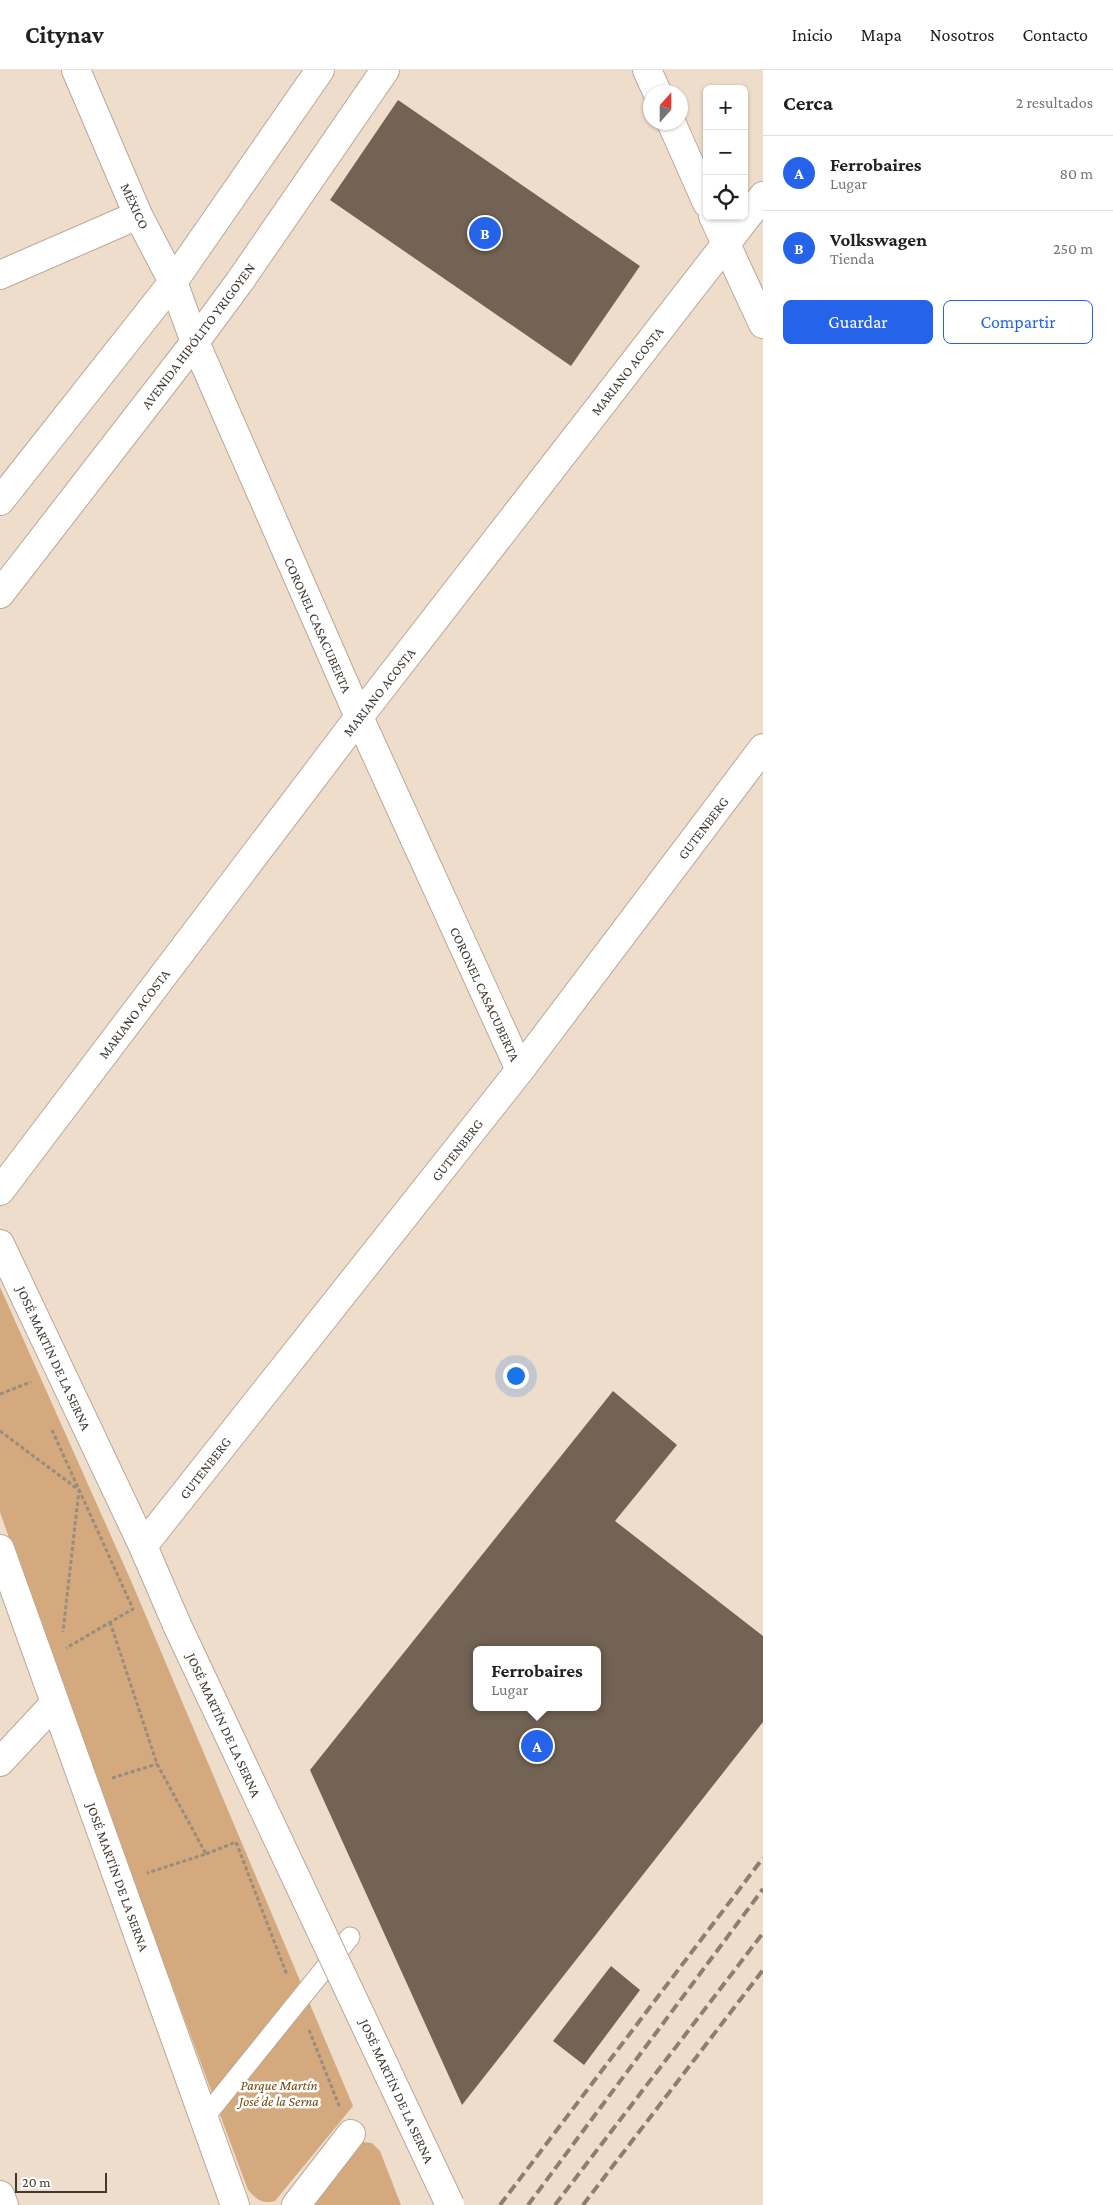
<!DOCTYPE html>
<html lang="es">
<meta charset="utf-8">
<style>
body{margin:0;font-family:"Crimson Pro",serif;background:#f6f6f6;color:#202124}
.controls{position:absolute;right:15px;top:15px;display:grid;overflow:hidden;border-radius:8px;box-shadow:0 1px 4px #0004}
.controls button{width:45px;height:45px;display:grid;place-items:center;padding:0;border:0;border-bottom:1px solid #e0e0e0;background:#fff;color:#202124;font:25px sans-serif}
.compass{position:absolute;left:643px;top:15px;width:45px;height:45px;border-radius:50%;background:#fff;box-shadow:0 1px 4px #0004;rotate:21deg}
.scale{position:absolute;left:15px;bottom:12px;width:92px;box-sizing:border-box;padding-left:5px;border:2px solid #403932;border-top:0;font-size:14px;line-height:18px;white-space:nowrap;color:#403932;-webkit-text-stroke:4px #fff;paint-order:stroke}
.you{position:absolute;left:515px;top:1305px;width:18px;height:18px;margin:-12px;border:4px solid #fff;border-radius:50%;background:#1a73e8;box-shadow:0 0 0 8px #1a73e833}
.badge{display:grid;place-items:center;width:32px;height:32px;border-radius:50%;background:#2563eb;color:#fff;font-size:16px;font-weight:700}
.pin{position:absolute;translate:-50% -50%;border:2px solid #fff;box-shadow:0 1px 5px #0006}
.popup{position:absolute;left:473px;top:1576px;width:128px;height:65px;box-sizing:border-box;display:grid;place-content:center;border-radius:8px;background:#fff;filter:drop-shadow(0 1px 4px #0005);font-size:16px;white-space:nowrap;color:#757577}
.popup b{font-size:19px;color:#202124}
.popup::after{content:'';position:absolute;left:50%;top:100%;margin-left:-10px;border:10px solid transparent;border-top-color:#fff}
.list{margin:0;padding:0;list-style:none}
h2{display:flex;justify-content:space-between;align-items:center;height:65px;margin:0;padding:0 20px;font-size:21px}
h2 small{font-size:16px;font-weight:400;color:#757577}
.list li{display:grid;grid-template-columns:32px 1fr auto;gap:15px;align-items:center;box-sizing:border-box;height:75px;padding:0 20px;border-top:1px solid #e0e0e0}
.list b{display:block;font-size:19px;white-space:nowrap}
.list p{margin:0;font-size:16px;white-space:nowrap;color:#757577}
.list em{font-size:16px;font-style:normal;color:#757577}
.actions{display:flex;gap:10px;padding:15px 20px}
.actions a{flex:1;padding:11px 0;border:1px solid #2563eb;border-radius:8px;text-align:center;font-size:18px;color:#2563eb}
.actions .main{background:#2563eb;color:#fff}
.icon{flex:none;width:28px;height:28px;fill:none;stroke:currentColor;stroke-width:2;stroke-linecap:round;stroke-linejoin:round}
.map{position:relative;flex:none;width:763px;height:2135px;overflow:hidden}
header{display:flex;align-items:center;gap:30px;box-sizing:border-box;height:70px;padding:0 25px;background:#fff;border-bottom:1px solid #e0e0e0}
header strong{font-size:24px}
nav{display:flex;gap:28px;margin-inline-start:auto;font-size:18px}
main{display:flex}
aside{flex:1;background:#fff}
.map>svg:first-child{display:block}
.green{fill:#d5a97e}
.building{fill:#736354;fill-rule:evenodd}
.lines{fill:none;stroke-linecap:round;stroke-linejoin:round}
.service-casing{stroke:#b9a897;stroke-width:21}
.minor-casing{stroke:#b9a897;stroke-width:30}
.tertiary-casing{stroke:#b9a897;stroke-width:30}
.primary-casing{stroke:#b9a897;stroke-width:30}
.path{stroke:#988c7f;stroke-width:3;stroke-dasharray:4 2.5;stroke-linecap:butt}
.service{stroke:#fff;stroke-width:19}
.minor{stroke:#fff;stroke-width:28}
.tertiary{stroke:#fff;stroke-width:28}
.primary{stroke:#fff;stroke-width:28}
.rail{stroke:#8b7f73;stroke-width:4;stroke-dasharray:10 5;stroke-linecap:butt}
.tertiary-bridge-casing{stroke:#b9a897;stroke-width:30;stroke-linecap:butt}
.tertiary-bridge{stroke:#fff;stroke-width:28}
.labels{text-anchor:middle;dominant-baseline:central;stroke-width:5;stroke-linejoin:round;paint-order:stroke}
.street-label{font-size:14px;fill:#403932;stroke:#fff}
.park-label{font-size:14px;font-style:italic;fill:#754810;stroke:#fff}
</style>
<header>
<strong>Citynav</strong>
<nav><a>Inicio</a><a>Mapa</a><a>Nosotros</a><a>Contacto</a></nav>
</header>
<main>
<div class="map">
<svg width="763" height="2135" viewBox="0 0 763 2135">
<rect width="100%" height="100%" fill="#efddcb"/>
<path class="green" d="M0 1217 132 1513 353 2036 275 2131C262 2134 257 2130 248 2120L65 1627 0 1442Z
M363 2072 372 2073 380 2081 401 2135H307L352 2079Z"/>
<path class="building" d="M398 30 640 196 571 296 330 130Z
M613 1321 677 1375 615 1451 763 1566V1652L462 2035 310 1700ZM477 1580H597V1637H477Z
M611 1896 640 1920 584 1995 553 1971Z"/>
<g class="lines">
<defs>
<path id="service" d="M204 2048 350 1867"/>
<path id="minor" d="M76 0 138 145 173 212 195 272 359 647 520 1000
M647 0 657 22
M671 52 707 133
M713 146 763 254
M0 205 138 145
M0 1121 359 647 763 126
M0 1479 235 2135
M0 1692 55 1633
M0 2125 4 2135
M296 2135 351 2064"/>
<path id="tertiary" d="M0 1174 143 1476 177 1555
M143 1476 520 1000 763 678"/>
<path id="primary" d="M0 431 173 212 320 0
M0 524 195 272 240 211 385 0"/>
</defs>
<use href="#service" class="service-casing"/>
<use href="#minor" class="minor-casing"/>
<use href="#tertiary" class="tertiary-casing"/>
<use href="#primary" class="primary-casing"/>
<path class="path" d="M0 1324 31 1312
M52 1360 133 1539 66 1578
M0 1361 79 1420 63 1562
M110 1552 157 1694 206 1784 147 1803
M112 1708 157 1694
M206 1784 236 1772 287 1905
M309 1960 340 2038"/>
<use href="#service" class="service"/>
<use href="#minor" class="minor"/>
<use href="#tertiary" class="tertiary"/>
<use href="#primary" class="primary"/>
<path class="rail" d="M500 2135 763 1788
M528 2135 763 1819
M555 2135 763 1863
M583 2135 763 1900"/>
<defs>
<path id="tertiary-bridge" d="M177 1555 450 2135"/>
</defs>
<use href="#tertiary-bridge" class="tertiary-bridge-casing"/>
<use href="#tertiary-bridge" class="tertiary-bridge"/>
</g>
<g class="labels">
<g class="street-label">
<text transform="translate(135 136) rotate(65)">MÉXICO</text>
<text transform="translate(198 266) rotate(-53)">AVENIDA HIPÓLITO YRIGOYEN</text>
<text transform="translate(627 301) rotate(-52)">MARIANO ACOSTA</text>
<text transform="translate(318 555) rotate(66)">CORONEL CASACUBERTA</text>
<text transform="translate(379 622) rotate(-52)">MARIANO ACOSTA</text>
<text transform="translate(703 758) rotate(-53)">GUTENBERG</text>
<text transform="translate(485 924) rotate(65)">CORONEL CASACUBERTA</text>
<text transform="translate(134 944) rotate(-53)">MARIANO ACOSTA</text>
<text transform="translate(457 1080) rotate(-52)">GUTENBERG</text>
<text transform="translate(54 1288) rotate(65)">JOSÉ MARTÍN DE LA SERNA</text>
<text transform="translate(205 1398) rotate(-52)">GUTENBERG</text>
<text transform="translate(224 1655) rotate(65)">JOSÉ MARTÍN DE LA SERNA</text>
<text transform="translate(118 1807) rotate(70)">JOSÉ MARTÍN DE LA SERNA</text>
<text transform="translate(397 2021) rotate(65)">JOSÉ MARTÍN DE LA SERNA</text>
</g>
<g class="park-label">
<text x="279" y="2015">Parque Martín<tspan x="279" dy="16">José de la Serna</tspan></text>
</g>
</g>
</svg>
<div class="controls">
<button>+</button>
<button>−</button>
<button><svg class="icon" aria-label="locate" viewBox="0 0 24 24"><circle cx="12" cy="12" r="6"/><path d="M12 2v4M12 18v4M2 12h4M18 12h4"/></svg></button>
</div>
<svg class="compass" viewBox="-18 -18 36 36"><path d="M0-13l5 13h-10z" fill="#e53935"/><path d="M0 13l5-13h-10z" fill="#757577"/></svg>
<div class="scale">20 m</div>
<div class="you"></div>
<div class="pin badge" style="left:537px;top:1676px">A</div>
<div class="popup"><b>Ferrobaires</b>Lugar</div>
<div class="pin badge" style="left:485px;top:163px">B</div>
</div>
<aside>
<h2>Cerca<small>2 resultados</small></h2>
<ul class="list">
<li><span class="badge">A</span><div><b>Ferrobaires</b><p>Lugar</p></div><em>80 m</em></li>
<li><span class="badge">B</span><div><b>Volkswagen</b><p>Tienda</p></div><em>250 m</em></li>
</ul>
<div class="actions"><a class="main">Guardar</a><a>Compartir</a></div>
</aside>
</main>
